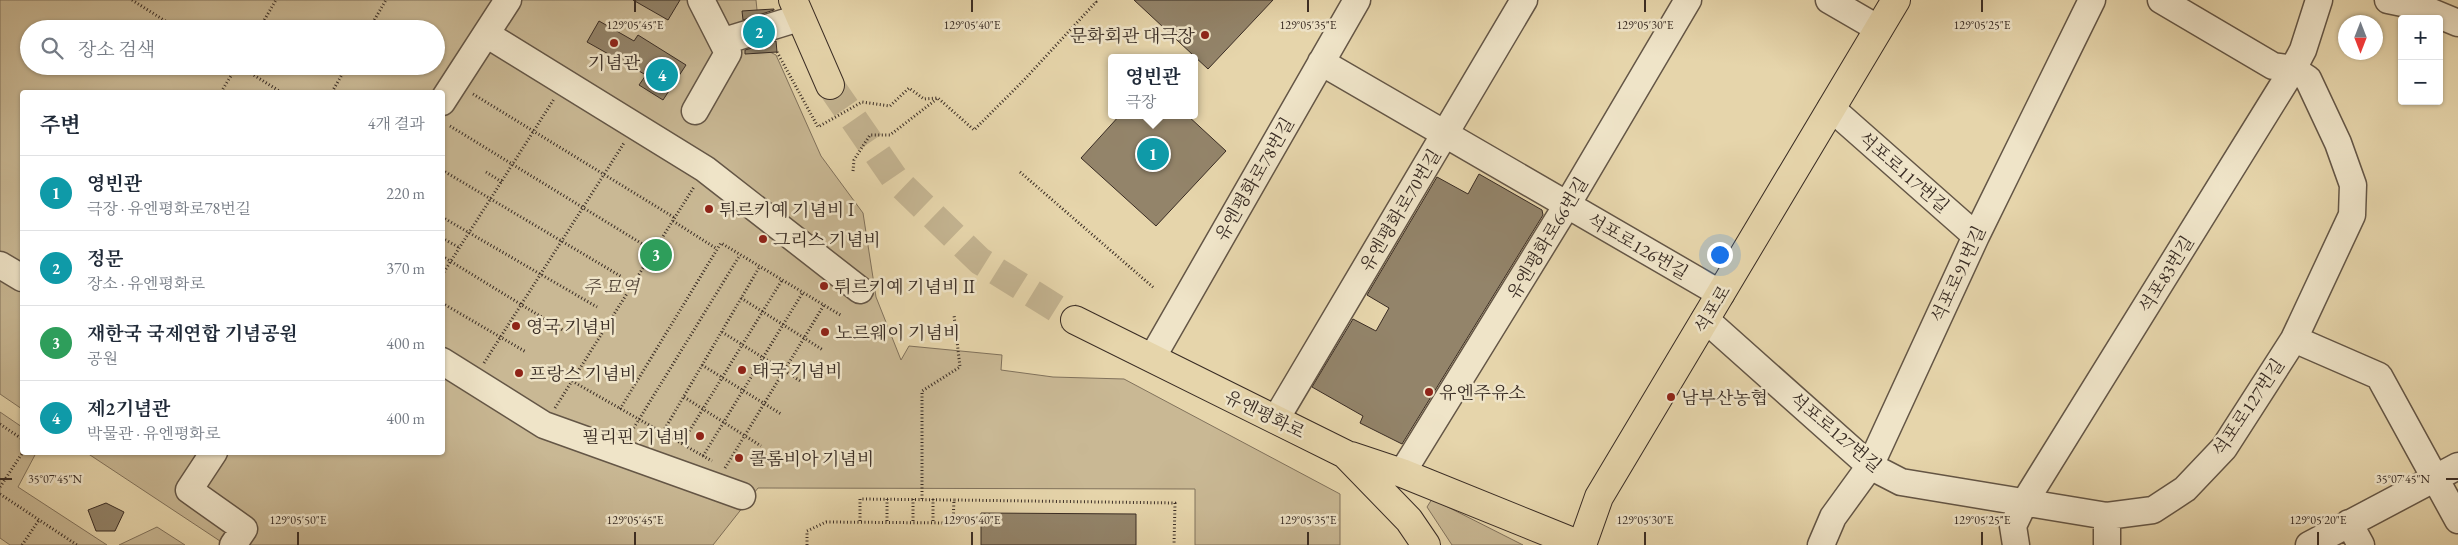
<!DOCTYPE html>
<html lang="ko">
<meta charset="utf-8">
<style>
body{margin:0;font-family:"EB Garamond","Noto Serif KR",serif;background:#f2f2f3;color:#1f2937}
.controls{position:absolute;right:15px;top:15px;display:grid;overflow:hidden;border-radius:5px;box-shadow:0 1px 4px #0004}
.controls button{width:45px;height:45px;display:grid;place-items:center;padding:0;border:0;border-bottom:1px solid #e0e1e3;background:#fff;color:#1f2937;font:25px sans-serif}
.compass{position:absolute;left:2338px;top:15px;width:45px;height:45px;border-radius:50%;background:#fff;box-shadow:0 1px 4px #0004;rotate:180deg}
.you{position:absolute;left:1719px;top:254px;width:18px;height:18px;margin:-12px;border:4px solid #fff;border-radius:50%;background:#1a73e8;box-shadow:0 0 0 8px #1a73e833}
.badge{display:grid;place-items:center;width:32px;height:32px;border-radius:50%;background:#8f2418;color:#fff;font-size:16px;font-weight:700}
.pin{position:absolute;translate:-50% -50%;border:2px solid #fff;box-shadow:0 1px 5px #0006}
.popup{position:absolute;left:1108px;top:54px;width:90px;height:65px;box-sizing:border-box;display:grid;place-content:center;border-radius:5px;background:#fff;filter:drop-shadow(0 1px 4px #0005);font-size:16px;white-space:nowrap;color:#747a83}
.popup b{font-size:19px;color:#1f2937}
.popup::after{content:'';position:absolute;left:50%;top:100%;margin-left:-10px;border:10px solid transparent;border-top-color:#fff}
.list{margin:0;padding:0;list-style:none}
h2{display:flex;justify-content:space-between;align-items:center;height:65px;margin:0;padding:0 20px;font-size:21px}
h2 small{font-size:16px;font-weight:400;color:#747a83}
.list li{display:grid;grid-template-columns:32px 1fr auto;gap:15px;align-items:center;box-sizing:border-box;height:75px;padding:0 20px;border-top:1px solid #e0e1e3}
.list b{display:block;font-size:19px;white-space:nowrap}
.list p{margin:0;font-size:16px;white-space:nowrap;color:#747a83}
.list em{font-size:16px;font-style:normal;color:#747a83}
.icon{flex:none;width:28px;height:28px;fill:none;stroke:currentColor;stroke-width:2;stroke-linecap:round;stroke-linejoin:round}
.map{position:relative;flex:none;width:2458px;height:545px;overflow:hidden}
.search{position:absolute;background:#fff;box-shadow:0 1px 4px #0004;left:20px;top:20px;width:425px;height:55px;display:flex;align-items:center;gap:12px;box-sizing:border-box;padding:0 18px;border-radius:28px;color:#747a83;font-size:19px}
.panel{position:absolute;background:#fff;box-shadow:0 1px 4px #0004;left:20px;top:90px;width:425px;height:365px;border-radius:5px}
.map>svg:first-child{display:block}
.green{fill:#c9b894;stroke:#81725c;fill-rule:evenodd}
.building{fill:#93846a;stroke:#392c24}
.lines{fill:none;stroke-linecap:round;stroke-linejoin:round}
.major-tunnel{stroke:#c3b390;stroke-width:28;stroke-dasharray:28 14;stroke-linecap:butt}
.minor-casing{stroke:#645646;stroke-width:29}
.major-casing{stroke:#392c24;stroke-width:30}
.path{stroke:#392c24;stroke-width:3;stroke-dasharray:1 2.5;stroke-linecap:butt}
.minor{stroke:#efe4c8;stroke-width:26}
.major{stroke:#e6d5ab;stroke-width:28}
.ticks{fill:none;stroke:#392c24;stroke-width:2}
.poi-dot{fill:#8f2418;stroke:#efe4c8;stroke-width:2}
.labels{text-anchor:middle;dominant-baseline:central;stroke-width:5;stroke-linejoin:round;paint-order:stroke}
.poi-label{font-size:18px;fill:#392c24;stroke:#efe4c8;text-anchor:start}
.street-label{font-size:18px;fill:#392c24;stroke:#efe4c8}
.park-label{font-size:18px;font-style:italic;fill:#56483a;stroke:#efe4c8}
.ticks-label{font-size:12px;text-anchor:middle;fill:#392c24;stroke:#efe4c8;stroke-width:5;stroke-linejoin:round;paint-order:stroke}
</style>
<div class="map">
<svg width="2458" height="545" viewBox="0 0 2458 545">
<rect width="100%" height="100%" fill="#e6d5ab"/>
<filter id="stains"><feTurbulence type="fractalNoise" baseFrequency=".004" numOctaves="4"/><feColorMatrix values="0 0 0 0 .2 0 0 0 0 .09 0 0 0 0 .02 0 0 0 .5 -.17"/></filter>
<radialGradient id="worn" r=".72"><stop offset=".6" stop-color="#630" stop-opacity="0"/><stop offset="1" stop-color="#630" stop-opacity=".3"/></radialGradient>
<path class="green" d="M0 0H756L757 10 770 52 776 55 821 156 863 213 876 297 901 360 909 346 1002 355 1001 370 1053 377 1124 379 1340 494V545H1195V489L758 488 713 545H226L87 453 442 452V92H22V409L0 394ZM29 29H436V66H29Z
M0 412 22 427V452L36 453 18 487 107 545H10L0 538Z
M1432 499 1523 545H1452L1427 507Z
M157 527 185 545H119Z"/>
<path class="building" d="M633 0H680L668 20Z
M1134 0H1273L1208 69Z
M757 10 774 9V10L743 20 742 11Z
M599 21 634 41 638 35 686 65 663 100 639 85 646 75 587 42Z
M776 41 777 52 745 54V50Z
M1120 115H1187L1226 151 1156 226 1081 158Z
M1479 174 1542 210 1543 215 1402 444 1360 423 1363 416 1312 387 1353 319 1376 331 1389 308 1367 295 1437 177 1468 194Z
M106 503 124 512 115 531H96L88 510Z
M981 513 1136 514V545H981Z"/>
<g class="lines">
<path class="major-tunnel" d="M830 85 895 179 980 261 1075 320"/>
<defs>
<path id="minor" d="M1829 0 1879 29
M2388 0 2417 6 2458 23
M486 34 705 169 860 290
M724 41 799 18
M1321 62 1721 294
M442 102 508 0
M1831 108 1976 236
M695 111 728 53 701 0
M0 265 22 278
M1705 319 1870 466 1901 482 2107 516 2153 510 2185 489 2224 448 2294 339 2352 215 2353 185 2338 143 2308 79 2293 69 2273 66 2161 0
M2294 339 2379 376 2458 520
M1152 358 1357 0
M442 361 544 425 742 496
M1276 419 1524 0
M214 452 189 490 244 529 233 545
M1402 473 1567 205 1688 0
M2349 523 2361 545
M1821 545 1833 517 1870 466 1976 236 2092 0
M2016 545 2013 526 2024 503 2293 69 2303 50 2319 0
M2107 545V516
M2309 545 2458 466"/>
<path id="major" d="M793 0 830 85
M1075 320 1345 454 1409 520 1426 545
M1351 456 1402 473 1580 545
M1582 545 1599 497 1896 0"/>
</defs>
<use href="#minor" class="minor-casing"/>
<use href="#major" class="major-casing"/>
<path class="path" d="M132 0 178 29
M259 29 276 0
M369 29 386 0
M777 52 818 127 862 102 890 106 909 88 924 99 938 98 974 130 1024 80 1096 2 1094 0
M239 66 281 92
M221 92 237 66
M332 92 347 66
M473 94 675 218
M450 126 644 245
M442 170 622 277
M853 171 854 160 870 135H890L938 98
M486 172 502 182
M1020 172 1154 288
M442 217 597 307
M673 221 717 249
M442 238 460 248
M442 256 566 332
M442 275 554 99
M741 298 823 350
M442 303 526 352
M722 332 802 382
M484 363 624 143
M702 365 781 414
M572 381 712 461
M684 397 761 446
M555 408 694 187
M620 409 721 243 842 316
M0 424 22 439
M663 432 760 266
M630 434 740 255
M682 443 782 280
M703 456 803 292
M725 468 824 305
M0 487 23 452
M0 494 77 545
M887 499V522
M913 499V522
M922 499V391L960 367 954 315
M933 499V522
M860 521V499L954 500
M22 545 39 520
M807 545V531L826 522 953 523 954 500 1175 503 1174 545"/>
<use href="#minor" class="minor"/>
<use href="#major" class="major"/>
</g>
<path class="ticks" d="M635 0V12M972 0V12M1308 0V12M1645 0V12M1982 0V12M0 479H12M2446 479H2458M298 532V545M635 532V545M972 532V545M1308 532V545M1645 532V545M1982 532V545M2318 532V545"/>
<g class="poi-dot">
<circle cx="1205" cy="35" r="5"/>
<circle cx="614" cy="43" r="5"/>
<circle cx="709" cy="209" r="5"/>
<circle cx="763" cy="239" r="5"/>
<circle cx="824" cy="286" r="5"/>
<circle cx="516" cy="326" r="5"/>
<circle cx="825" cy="332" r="5"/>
<circle cx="742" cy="370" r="5"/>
<circle cx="519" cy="373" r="5"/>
<circle cx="1429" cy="392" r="5"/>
<circle cx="1671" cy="397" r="5"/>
<circle cx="700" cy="436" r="5"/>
<circle cx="739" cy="458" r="5"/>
</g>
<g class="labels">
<g class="poi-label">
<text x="1195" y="35" text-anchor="end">문화회관 대극장</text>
<text x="614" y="62" text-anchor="middle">기념관</text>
<text x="719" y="209">튀르키예 기념비 Ⅰ</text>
<text x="773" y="239">그리스 기념비</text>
<text x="834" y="286">튀르키예 기념비 Ⅱ</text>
<text x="526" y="326">영국 기념비</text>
<text x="835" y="332">노르웨이 기념비</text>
<text x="752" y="370">태국 기념비</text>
<text x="529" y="373">프랑스 기념비</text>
<text x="1439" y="392">유엔주유소</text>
<text x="1681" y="397">남부산농협</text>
<text x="690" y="436" text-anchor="end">필리핀 기념비</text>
<text x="749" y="458">콜롬비아 기념비</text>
</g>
<g class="street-label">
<text transform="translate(1904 172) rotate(41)">석포로117번길</text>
<text transform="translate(1254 179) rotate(-60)">유엔평화로78번길</text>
<text transform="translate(1400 210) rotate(-59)">유엔평화로70번길</text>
<text transform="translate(1547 238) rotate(-59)">유엔평화로66번길</text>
<text transform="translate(1638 246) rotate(30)">석포로126번길</text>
<text transform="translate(1958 274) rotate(-65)">석포로91번길</text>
<text transform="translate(2166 274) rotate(-58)">석포83번길</text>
<text transform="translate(1712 309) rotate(-59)">석포로</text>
<text transform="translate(2248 407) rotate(-56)">석포로127번길</text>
<text transform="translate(1265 414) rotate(26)">유엔평화로</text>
<text transform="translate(1836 432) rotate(40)">석포로127번길</text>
</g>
<g class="park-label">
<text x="611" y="286">주 묘역</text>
</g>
</g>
<g class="ticks-label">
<text x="635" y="29">129°05'45"E</text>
<text x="972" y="29">129°05'40"E</text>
<text x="1308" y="29">129°05'35"E</text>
<text x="1645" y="29">129°05'30"E</text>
<text x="1982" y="29">129°05'25"E</text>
<text x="2403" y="483">35°07'45"N</text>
<text x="55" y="483">35°07'45"N</text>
<text x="298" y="524">129°05'50"E</text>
<text x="635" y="524">129°05'45"E</text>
<text x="972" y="524">129°05'40"E</text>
<text x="1308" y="524">129°05'35"E</text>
<text x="1645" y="524">129°05'30"E</text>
<text x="1982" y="524">129°05'25"E</text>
<text x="2318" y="524">129°05'20"E</text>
</g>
<rect width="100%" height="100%" filter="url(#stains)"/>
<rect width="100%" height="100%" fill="url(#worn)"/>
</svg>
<div class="controls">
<button>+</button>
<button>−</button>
</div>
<svg class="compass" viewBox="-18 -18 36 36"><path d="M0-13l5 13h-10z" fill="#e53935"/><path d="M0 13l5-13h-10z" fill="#747a83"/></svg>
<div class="you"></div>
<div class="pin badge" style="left:1153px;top:154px;background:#0f9aa8">1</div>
<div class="popup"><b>영빈관</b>극장</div>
<div class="pin badge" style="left:759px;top:32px;background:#0f9aa8">2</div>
<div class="pin badge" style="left:656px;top:255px;background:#2e9e5b">3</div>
<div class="pin badge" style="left:662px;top:75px;background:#0f9aa8">4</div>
<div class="search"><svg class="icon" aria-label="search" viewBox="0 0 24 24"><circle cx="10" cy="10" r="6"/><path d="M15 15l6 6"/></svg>장소 검색</div>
<section class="panel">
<h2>주변<small>4개 결과</small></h2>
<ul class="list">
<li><span class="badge" style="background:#0f9aa8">1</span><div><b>영빈관</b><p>극장 · 유엔평화로78번길</p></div><em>220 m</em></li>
<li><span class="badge" style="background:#0f9aa8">2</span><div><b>정문</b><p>장소 · 유엔평화로</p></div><em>370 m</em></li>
<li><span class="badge" style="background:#2e9e5b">3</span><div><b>재한국 국제연합 기념공원</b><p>공원</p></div><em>400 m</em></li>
<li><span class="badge" style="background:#0f9aa8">4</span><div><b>제2기념관</b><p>박물관 · 유엔평화로</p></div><em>400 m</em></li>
</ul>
</section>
</div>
